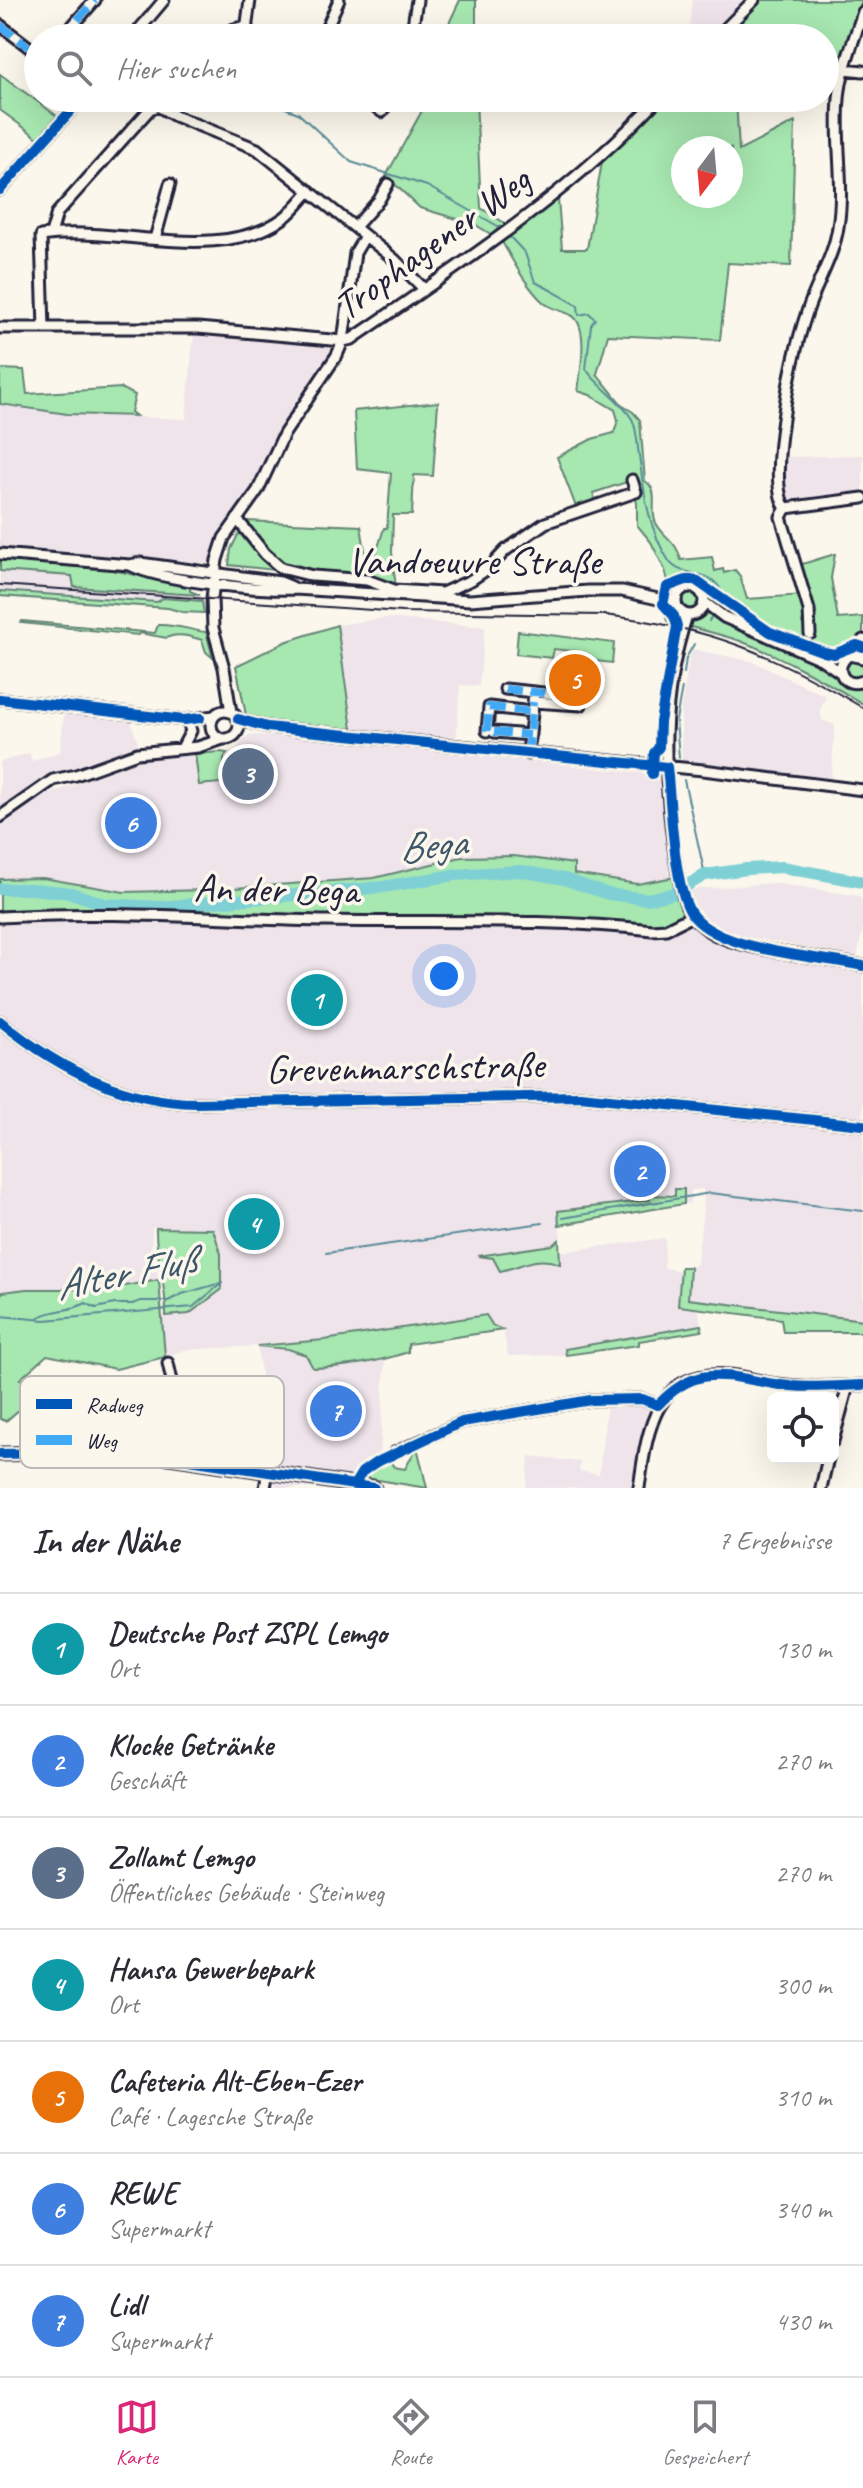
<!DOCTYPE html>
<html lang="de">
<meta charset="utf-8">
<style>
body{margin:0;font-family:Caveat,sans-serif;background:#f2f2f3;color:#2b2b33}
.controls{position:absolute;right:24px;bottom:24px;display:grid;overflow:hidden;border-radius:12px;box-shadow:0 8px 32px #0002}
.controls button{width:72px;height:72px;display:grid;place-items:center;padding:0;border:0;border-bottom:2px solid #e1e1e2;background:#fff;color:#2b2b33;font:40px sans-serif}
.compass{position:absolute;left:671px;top:136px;width:72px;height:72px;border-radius:50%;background:#fff;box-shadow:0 8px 32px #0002;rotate:196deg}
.you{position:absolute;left:444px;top:976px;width:28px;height:28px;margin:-20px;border:6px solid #fff;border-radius:50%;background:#1a73e8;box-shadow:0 0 0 12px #1a73e833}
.badge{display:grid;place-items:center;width:52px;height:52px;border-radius:50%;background:#db2777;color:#fff;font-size:26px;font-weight:700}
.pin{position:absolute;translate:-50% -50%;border:4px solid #fff;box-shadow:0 2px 8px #0006}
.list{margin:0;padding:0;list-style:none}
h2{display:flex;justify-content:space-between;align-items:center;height:104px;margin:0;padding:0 32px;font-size:34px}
h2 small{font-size:26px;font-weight:400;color:#7c7c81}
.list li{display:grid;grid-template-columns:52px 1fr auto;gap:24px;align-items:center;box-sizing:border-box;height:112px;padding:0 32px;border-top:2px solid #e1e1e2}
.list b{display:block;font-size:30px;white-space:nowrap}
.list p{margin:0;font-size:26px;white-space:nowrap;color:#7c7c81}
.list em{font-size:26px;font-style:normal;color:#7c7c81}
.icon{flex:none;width:44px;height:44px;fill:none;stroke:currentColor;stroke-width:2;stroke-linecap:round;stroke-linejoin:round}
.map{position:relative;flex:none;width:863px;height:1488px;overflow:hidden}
.search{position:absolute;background:#fff;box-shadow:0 8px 32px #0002;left:24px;right:24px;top:24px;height:88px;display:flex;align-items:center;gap:20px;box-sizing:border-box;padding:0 28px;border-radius:44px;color:#7c7c81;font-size:30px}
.sheet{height:888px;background:#fff}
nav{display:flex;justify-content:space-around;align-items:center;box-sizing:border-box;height:112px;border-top:2px solid #e1e1e2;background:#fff;font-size:22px;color:#7c7c81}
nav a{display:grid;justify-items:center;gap:4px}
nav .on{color:#db2777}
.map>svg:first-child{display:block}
.built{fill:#eee4ea}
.green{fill:#a7e7b0;stroke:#648476;stroke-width:2;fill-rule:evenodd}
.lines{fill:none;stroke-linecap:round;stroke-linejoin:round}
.stream{stroke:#5a8a97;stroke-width:2}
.river{stroke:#7fd0d5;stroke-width:12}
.minor-casing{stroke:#22223b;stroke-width:15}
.major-casing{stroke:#22223b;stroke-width:17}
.minor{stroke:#fbf7ec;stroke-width:9}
.major{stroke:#f9e181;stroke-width:11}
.rail{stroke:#22223b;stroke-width:2}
.quiet{stroke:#3fa9f5;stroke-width:8;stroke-dasharray:16 8;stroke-linecap:butt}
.cycleway-casing{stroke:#fbf7ec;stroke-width:15}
.cycleway{stroke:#0057b8;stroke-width:10}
.labels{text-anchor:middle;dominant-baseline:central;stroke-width:7;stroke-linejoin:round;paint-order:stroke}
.street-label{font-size:40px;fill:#22223b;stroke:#fbf7ec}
.water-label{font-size:42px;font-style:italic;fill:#3e5669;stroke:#fbf7ec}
.key{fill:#fbf7ec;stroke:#bab7b7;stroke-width:2}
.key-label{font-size:22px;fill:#22223b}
</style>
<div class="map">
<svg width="863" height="1488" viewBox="0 0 863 1488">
<rect width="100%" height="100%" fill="#fbf7ec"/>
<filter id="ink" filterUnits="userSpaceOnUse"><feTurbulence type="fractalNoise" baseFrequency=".0125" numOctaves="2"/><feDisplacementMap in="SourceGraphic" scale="16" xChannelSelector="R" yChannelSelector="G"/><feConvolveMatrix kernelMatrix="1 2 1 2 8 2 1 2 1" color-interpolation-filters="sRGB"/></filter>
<g filter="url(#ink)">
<path class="built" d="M692 0H748L709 38H688Z
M194 331 328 345 332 354 281 433 255 489 221 530 210 563 196 564 134 557 0 548V404L67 414 186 419Z
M863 455V494L794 504 787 500 785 457Z
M0 571 72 576 74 587 200 595 202 601 163 598 157 602 0 591Z
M387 618 485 627 479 686 460 685 456 741 352 729 337 625Z
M691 649 751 661 826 696 820 710 822 720 835 725 831 780 682 762 681 708Z
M64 714 131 722 139 746 39 780 0 809V762L29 753 32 761 60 752Z
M249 735 306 738 659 775 675 877 637 884 574 874V864L514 856 461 857 374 878 207 890 124 892 43 878 0 879V827L38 798 142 759 235 752 242 740Z
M774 883 859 896 863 902V927L857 957 743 936 724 929 708 920 696 907 690 890Z
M54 916 547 925 662 935 691 921 717 942 863 970V1122L608 1092 541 1091 178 1098 116 1086 97 1079 39 1046 0 1014V920Z
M0 1029 36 1057 101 1091 158 1106 198 1109 429 1103H600L648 1106 863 1129V1320L687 1299 690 1267 697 1264 704 1199 703 1189 691 1190 690 1203 684 1204V1189H675V1196L651 1195 650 1200 602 1206 559 1225 561 1237 556 1243 481 1256 493 1258 513 1268 538 1259 560 1263 559 1252 665 1238 664 1268 681 1271 678 1305 698 1308 701 1325 566 1348V1355L508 1356 503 1330 493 1326 486 1316 324 1340 258 1344 297 1352 306 1355 310 1361 353 1366 385 1360 380 1456 354 1476 352 1488H275L278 1465 217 1454 207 1384 262 1379 257 1346 184 1350 165 1357 163 1316 189 1314 213 1229 152 1227 151 1251 159 1280 108 1289H26L0 1295Z
M638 1403 647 1406 648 1412 642 1433 633 1488H526L529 1456 580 1462 579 1471 599 1474 607 1404Z"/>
<path class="green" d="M460 0H476V38H442Z
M761 0H862L841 60 825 64V38H724Z
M0 74 57 116 38 138 0 110Z
M429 98H476L481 208 506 224 494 236 474 224 420 208 386 176Z
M668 98H736L739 151 795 122 791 266 728 263 720 340 608 335 597 374 623 406 633 412 640 420 645 481C661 491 649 509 656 523 664 538 677 541 681 560L712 557 715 571 723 569 724 573 735 570 740 576 747 599 803 595 805 614 802 623 808 630 807 641 810 642 816 624 799 565 835 554 831 578 838 619 863 617V704C823 680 784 657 740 641 717 633 692 628 667 621L662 607 669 585 665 570 651 542 637 525V503L630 481 593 493 596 502 576 507 557 457 592 439 614 433 618 420 615 410 590 395 578 391C580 373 590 325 571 315 562 310 550 309 543 302 525 285 513 261 501 240L510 230 558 199 562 249H587L602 162ZM683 148H731V196H683Z
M0 369 24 370 27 394 121 388 135 395 131 412 136 416 67 414 0 404Z
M438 402 433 476 414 475 412 515H393L392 552 396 588 373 578 370 573 384 528H387L391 473 357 469 354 411Z
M245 521 361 526 367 563 361 577C312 574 268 571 245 521Z
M240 531 243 532 278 568 275 570 229 565 231 549Z
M0 560 113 570 190 587V591L200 595 74 587 72 576 0 571Z
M0 591 157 602 163 598 202 601 204 613 182 612 168 608 0 596Z
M22 621 155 633 158 625C175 624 189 630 206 632L213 658 206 652 202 640C192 637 176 632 167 638L139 633 138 635 21 623Z
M337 625 352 729 252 719 246 715 236 666 285 642Z
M518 631 614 643 612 663 579 659V652L554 649 552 658 516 654Z
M220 752 227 753 224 758V780L220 783 199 785 195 754Z
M514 856 574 864V874L637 884 675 877 686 913 664 926 652 927 550 918 0 914V879L43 878 124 892 207 890 374 878 461 857Z
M675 1189H684V1204L559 1225 558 1211 650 1200 651 1195 675 1196Z
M156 1228 213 1229 221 1254V1290L189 1314 166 1316C167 1286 155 1258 156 1228Z
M559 1240 560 1264C537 1255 523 1266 500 1271L493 1258 478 1256 552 1245Z
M681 1267H690L688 1299 863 1320V1332H783L781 1319 678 1306Z
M159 1280 165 1357 116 1369 47 1355 20 1379 43 1389 6 1421 0 1419V1295L3 1292 26 1289H108Z
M486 1315 493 1326 503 1330 408 1344V1352C376 1363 347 1367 313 1368L306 1355 288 1349 257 1346 324 1340Z
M701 1325 702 1331 639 1341V1345L566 1355 565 1349Z
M417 1447 427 1488 366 1478 371 1469 388 1458 394 1467 405 1469Z"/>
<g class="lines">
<path class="stream" d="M260 98 298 113 351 162 427 186 503 229
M509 236 525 253 535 282C540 284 575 303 578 306L579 315 589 313 595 319 591 325 586 369C598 387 620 399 632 419 637 428 637 444 639 455 644 492 648 529 669 561 682 580 711 565 723 594L718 606
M709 621 711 617
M684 673 686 658 694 644
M679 758 676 720 682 688
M684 780 705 875
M563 1218 710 1193 863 1211
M326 1253 543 1223
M0 1316 45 1320 193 1307 222 1283
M37 1318C52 1309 69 1312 86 1303L96 1308 115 1304H132L141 1301H168L182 1294 221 1283"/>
<path class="river" d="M0 889H32L71 893 105 904 160 907 383 887 454 875 521 871 564 879 608 894 647 899 672 894 705 875 747 869 782 867 863 882"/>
<defs>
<path id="minor" d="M0 25 38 54
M62 38 95 0
M132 38 164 0
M233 38 234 29 247 26
M245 38 250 0
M322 38 339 0
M411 38 417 0
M716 38 754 0
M845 69 863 71
M376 98 372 104 382 112 391 98
M0 190 82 98
M355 227 379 200 388 184
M51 234 57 213 150 109 158 106 175 116 257 149 394 259 424 289
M155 239 170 184
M0 328H198L343 341 352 339C459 266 571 193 659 98
M44 328 41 236C114 224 221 266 285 217 294 210 302 199 310 191
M786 508 863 498
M237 519 265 554 281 568 313 576 367 580 394 590 442 593 471 580 489 568 506 550 545 523 636 492 632 480
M0 554 130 565 140 563 280 582 292 587
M130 565C160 581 259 591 295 589L470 600 588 591H622L676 603
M676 601a14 14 0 1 1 28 0a14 14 0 1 1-28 0Z
M704 602 724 617 821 659 840 672
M687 615C675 652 667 696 666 735 665 771 673 887 691 915 695 920 704 927 709 931 739 951 824 957 863 966
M810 634 809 610 781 517 786 508C773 493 780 439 783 419 788 383 795 347 807 312 816 284 834 256 838 227 845 184 835 142 839 99 841 70 854 40 863 12
M856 655 863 640
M863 658 849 655C832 667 843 689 863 681
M505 689 582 697V701
M561 698 563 665
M0 699 184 720 214 716
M533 702 581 705 582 701
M211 725a14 14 0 1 1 28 0a14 14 0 1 1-28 0Z
M231 712 224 668 213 628 212 598 217 560 224 538 258 490 284 434 337 355 343 341 355 253 365 236
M238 719 267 727 703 770 863 790
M487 731 489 707 532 712
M494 732 530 735
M182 748 191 731 188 722
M528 754 534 693
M0 817 53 780 76 775 137 753 198 747 223 739
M0 917C110 910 220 919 329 921 438 923 545 918 652 930L666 929 692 916
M0 1021C56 1067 122 1102 196 1103L580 1096 863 1125
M168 1363C176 1394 178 1425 175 1457
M833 1441 848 1386
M394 1453 462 1422 591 1400 642 1399 658 1405
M265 1488 268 1471
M639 1488C647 1431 654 1369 729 1375 745 1376 761 1382 777 1384 806 1388 834 1386 863 1385
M821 1488 828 1458"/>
<path id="major" d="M0 1454 103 1452 156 1455 374 1488"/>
</defs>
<use href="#minor" class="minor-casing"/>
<use href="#major" class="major-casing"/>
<use href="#minor" class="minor"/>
<use href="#major" class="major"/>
<path class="rail" d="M0 585 402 612 604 615C709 627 774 654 863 708"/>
<path class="quiet" d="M0 25 38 54
M62 38 95 0
M505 689 582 697V701
M561 701 563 665
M487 731 489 707 532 712
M494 732 530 735
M528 754 533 702"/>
<defs>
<path id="cycleway" d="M0 190 82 98
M0 699 184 720 200 718
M238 719 267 727 667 767C671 799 673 894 694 917 724 952 818 956 863 966
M652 774 654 753 659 747 660 722 677 626 674 616 663 604 667 587 686 580H695L770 632 824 652 834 654 857 645 863 647
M0 1021C56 1067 122 1102 196 1103L580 1096 863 1125
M0 1454 103 1452 156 1455 374 1488
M354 1485 362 1472 375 1463 462 1422 591 1400 642 1399 658 1405C697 1363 725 1376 774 1384 803 1389 834 1386 863 1385"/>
</defs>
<use href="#cycleway" class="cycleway-casing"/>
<use href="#cycleway" class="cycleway"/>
</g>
</g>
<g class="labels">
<g class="street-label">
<text transform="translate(432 243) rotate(-36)">Trophagener Weg</text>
<text x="474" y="561">Vandoeuvre Straße</text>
<text transform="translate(276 889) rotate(1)">An der Bega</text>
<text transform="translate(405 1067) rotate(-1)">Grevenmarschstraße</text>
</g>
<g class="water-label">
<text transform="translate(432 845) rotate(-6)">Bega</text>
<text transform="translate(125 1273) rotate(-11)">Alter Fluß</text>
</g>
</g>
<rect x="20" y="1376" width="264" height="92" rx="12" class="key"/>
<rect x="36" y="1399" width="36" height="10" fill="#0057b8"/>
<rect x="36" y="1435" width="36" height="10" fill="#3fa9f5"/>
<g class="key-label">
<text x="86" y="1412">Radweg</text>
<text x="86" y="1448">Weg</text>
</g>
</svg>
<div class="controls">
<button><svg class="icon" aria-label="locate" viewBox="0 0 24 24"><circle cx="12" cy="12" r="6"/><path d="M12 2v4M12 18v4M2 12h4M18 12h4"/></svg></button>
</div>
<svg class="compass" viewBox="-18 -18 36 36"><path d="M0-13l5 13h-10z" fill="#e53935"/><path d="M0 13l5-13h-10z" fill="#7c7c81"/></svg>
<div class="you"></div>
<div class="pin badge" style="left:317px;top:1000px;background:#0f9aa8">1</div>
<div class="pin badge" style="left:640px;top:1171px;background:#3f7fe0">2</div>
<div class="pin badge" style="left:248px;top:774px;background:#5c6f8a">3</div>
<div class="pin badge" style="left:254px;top:1224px;background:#0f9aa8">4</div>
<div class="pin badge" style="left:575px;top:680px;background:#e8710a">5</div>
<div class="pin badge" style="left:131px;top:823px;background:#3f7fe0">6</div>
<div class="pin badge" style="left:336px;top:1411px;background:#3f7fe0">7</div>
<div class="search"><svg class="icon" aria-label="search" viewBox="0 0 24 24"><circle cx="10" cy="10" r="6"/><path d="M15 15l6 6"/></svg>Hier suchen</div>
</div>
<section class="sheet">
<h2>In der Nähe<small>7 Ergebnisse</small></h2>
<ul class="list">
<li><span class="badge" style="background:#0f9aa8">1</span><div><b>Deutsche Post ZSPL Lemgo</b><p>Ort</p></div><em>130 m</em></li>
<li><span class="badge" style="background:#3f7fe0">2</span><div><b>Klocke Getränke</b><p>Geschäft</p></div><em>270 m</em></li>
<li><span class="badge" style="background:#5c6f8a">3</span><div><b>Zollamt Lemgo</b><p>Öffentliches Gebäude · Steinweg</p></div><em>270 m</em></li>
<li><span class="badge" style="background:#0f9aa8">4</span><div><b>Hansa Gewerbepark</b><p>Ort</p></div><em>300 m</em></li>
<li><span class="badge" style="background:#e8710a">5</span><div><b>Cafeteria Alt-Eben-Ezer</b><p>Café · Lagesche Straße</p></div><em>310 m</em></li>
<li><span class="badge" style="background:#3f7fe0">6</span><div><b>REWE</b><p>Supermarkt</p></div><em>340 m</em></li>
<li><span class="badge" style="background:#3f7fe0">7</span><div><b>Lidl</b><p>Supermarkt</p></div><em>430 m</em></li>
</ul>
</section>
<nav>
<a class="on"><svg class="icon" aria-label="map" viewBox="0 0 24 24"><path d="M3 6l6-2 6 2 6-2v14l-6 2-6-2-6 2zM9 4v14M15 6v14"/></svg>Karte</a>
<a><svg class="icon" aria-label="directions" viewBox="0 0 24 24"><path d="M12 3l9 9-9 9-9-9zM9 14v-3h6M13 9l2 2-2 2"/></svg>Route</a>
<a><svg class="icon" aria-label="saved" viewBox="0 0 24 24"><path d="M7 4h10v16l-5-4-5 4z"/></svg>Gespeichert</a>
</nav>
